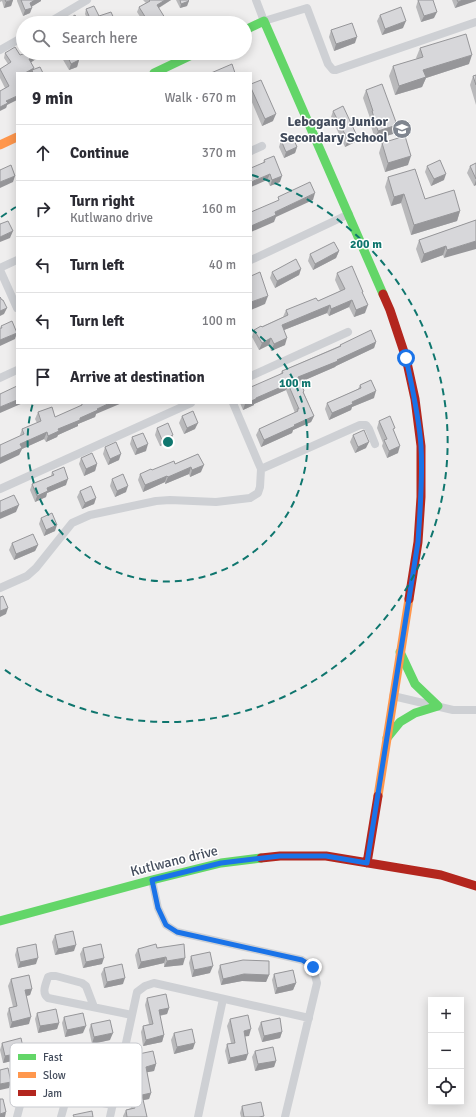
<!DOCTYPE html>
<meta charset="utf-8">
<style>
body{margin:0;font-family:Signika,sans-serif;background:#f2f2f3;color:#2b2b33}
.controls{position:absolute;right:12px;bottom:12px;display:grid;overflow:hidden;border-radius:0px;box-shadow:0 2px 10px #0003}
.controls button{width:36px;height:36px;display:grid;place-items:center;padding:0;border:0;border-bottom:1px solid #e1e1e2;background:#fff;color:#2b2b33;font:20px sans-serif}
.stop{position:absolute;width:12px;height:12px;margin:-9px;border:3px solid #1a73e8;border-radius:50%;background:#fff}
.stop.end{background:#1a73e8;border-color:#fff;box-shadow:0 1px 4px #0008}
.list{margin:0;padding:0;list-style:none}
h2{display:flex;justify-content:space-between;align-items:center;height:52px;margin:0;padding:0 16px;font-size:17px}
h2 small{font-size:13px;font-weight:400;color:#7c7c81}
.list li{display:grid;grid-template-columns:26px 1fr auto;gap:12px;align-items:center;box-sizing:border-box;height:56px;padding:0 16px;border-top:1px solid #e1e1e2}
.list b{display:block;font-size:15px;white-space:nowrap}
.list p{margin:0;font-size:13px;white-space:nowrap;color:#7c7c81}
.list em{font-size:13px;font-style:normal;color:#7c7c81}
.icon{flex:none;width:22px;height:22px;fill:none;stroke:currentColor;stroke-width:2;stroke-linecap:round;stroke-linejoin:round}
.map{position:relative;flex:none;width:476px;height:1117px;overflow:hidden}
.search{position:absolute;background:#fff;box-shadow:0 2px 10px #0003;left:16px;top:16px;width:236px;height:44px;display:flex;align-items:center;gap:10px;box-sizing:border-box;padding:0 14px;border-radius:22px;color:#7c7c81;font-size:15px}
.panel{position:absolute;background:#fff;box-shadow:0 2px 10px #0003;left:16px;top:72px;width:236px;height:332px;border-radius:0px}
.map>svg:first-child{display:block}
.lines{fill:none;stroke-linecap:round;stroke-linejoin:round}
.street{stroke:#ced0d4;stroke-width:8}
.fast{stroke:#63d668;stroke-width:9}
.slow{stroke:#ff974d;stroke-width:9}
.jam{stroke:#b3261e;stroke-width:9}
.wall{fill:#b9b9bb}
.shaded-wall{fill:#969699}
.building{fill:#d7d7da;stroke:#969699}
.route{stroke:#1a73e8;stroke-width:5}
.ring{fill:none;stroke:#0f766e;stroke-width:2;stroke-dasharray:7 5}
.labels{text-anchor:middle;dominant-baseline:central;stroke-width:3;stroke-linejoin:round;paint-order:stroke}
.poi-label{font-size:14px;font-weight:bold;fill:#434c5c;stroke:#fff;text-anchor:end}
.street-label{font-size:14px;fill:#434c5c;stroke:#fff}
.key{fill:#fff;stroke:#c7c9ce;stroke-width:1}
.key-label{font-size:11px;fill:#434c5c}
.centre{fill:#0f766e;stroke:#fff;stroke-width:2}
.ring-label{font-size:12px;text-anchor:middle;font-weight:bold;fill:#0f766e;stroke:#fff;stroke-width:3;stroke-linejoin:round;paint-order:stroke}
</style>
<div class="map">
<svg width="476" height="1117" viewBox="0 0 476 1117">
<rect width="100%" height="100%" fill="#efeeee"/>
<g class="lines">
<path class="street" d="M256 0 264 21 307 8 328 64 333 70H336L476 22
M48 23 87 0
M0 50 23 37
M251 151 262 146
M251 260 349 214
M0 268 17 260
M0 270 17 308
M251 376 348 332
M0 378 17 370
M233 403 261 469 360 425H366L369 429 375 444
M0 489 191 403
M0 588 27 576 36 568 72 523 90 515 156 501 170 500 216 502 250 498 258 493 260 487 261 469
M393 696 453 710H476
M152 880 158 908 166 925 177 932 302 960 313 967 317 983 285 1117
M94 1007 86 986 82 983 56 976H51L48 977C46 984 41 993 48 998L132 1015
M17 1117 23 1094 26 1092 31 1091 67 1096 113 1105
M61 1117 67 1096
M110 1117 137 992 145 986 154 983 309 1018
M198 1117 223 999"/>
<path class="fast" d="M245 30 264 21 383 294
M154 73 196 53
M387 738 400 722 415 713 438 706 415 684 400 652
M0 921 152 880 221 863 261 858"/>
<path class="slow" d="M0 145 17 137
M378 796 409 599"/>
<path class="jam" d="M383 294 390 310 406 358 415 399 421 446V497L418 542 409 599
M261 858 280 856H326L441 875 476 886
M367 863 378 796"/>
</g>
<path class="wall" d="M0 0H13L11 6 4 8 2 1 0 2Z
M17 0H41V1L31 6 30 13 23 16 17 1Z
M143 0H171L159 8 163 22 162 23H144L137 12 139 7 146 3Z
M176 0H188L187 6 180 8Z
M418 0 434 18 421 22 416 7Z
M452 0H476L455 8Z
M86 9 99 16 116 23H89L85 14Z
M380 15 403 28 382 35 377 21Z
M331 30 355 43 334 51 329 37Z
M420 48 469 64 426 78 422 87 395 95 389 76 393 66 417 59 416 58Z
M5 53 20 55H42L31 62 33 69 43 73H17L6 108 5 88 0 78V69L8 64 4 58Z
M64 53H84L82 58 78 59 79 60 77 67 69 70 62 58Z
M476 75V105L470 85 473 76Z
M251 84 273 121 262 126 251 100Z
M366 90 397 125 393 134 375 139 369 120 370 118 363 98Z
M333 111 355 142 345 147 331 117Z
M281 140 297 147 295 153 284 158 279 147Z
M382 143 408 165 385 172 379 153Z
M264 160 280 182 270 186 267 180 263 163Z
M476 163V185L474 186 467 173 470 166Z
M427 166 444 180 431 186 425 172Z
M388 177 425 199 460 211 457 221 411 235 401 203 391 206 385 187Z
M476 220 444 258 443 255 421 263 416 249 419 240Z
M339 251 336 258 313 270 308 261 310 254Z
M301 269 299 275 275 288 270 278 272 272Z
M337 273 363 294 365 313 354 317 349 307 329 316 327 313 284 330 285 345 271 351 269 345 259 350 252 337 254 330 283 317 286 310 318 301 340 291 335 280Z
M376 342 374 348 336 366 335 367 300 382 304 391V393L314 416 311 422 293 430 292 433 261 447 256 435 259 429 295 413 286 390 254 404V405L243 410 240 403H251L281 373 282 371 339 346 340 345Z
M360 385 374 398 352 407 351 410 329 420 325 409 327 403 358 389Z
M82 404 96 414 95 417 78 424V426L58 435 57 437 46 442 44 439 22 449 19 455 20 435 22 429 37 423 35 419 38 412 55 417 81 406Z
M182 416 195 429 184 434 179 423Z
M379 421 394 431 398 453 387 458 382 446 383 443 377 428Z
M157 428 171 441 160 446 155 435Z
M353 435 366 448 355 453 350 442Z
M132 437 146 451 135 455 130 444Z
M105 447 119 460 108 465 103 454Z
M198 454 201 472 190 477 189 474 165 484V482L143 492 138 480 140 474 175 464Z
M81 458 97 464 95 471 84 476 79 464Z
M52 472 66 485 47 493 46 497 35 502 30 490 32 484 51 476Z
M112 479 126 492 115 497 110 486Z
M80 491 96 498 94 504 82 509 77 497Z
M41 518 55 531 44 536 39 524Z
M12 543 38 545 35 551 14 560 9 550Z
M55 935 74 951 55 955 52 942Z
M17 948 36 964 18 968 15 955Z
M83 948 102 964 83 968 80 954Z
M157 948 183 965 164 967V963L138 969 135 955 138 949Z
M191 956 210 973 192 977 189 963Z
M220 965 269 975 266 982 242 981 221 985 218 972Z
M104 968 123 984 104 988 101 974Z
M274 974 296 983 293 990 275 994 272 980Z
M11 979 32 989 30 995 26 996 29 1024 10 1028 7 1014 9 1008 13 1007 8 986Z
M147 998 169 1008 167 1014 160 1016 164 1035 162 1042 143 1046 141 1032 143 1026 149 1024 145 1005Z
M37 1013 59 1023 57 1029 38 1033 35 1019Z
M64 1017 83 1033 65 1037 62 1023Z
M230 1019 249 1036H245L246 1060 228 1064 225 1051 227 1044 231 1043 227 1026Z
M261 1022 282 1032 280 1038 262 1042 258 1029Z
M91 1024 110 1040 92 1044 89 1030Z
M174 1033 193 1049 174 1054 171 1040Z
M2 1043 21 1059 3 1063 0 1050Z
M29 1049 51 1058 48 1065 30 1069 27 1055Z
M255 1051 276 1061 274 1067 255 1071 252 1057Z
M134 1055 156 1064 154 1071 147 1072 151 1093 149 1099 143 1100 147 1117H123V1116L126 1110 131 1108 127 1089 130 1083 136 1081 132 1061Z
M55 1058 75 1074 56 1078 53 1064Z
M83 1061 103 1077 84 1081 81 1068Z
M242 1106 264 1116 263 1117H241L240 1113Z"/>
<path class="shaded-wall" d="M13 0 11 6 4 8 6 2Z
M35 0H41V1L28 9 30 3Z
M165 0H171L155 10 157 5Z
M463 0H476V1L455 8 458 2Z
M189 1 187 6 180 8 181 4Z
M32 8 30 13 23 16 25 10Z
M437 12 434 18 421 22 424 16Z
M165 18 163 22 162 23H156Z
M406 21 403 28 382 35 385 29Z
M357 37 355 43 334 51 336 44Z
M39 53H43L42 55 27 65 29 59Z
M81 53H84L82 58 74 61 76 55Z
M472 55 469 64 426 78 422 87 395 95 399 86 423 70Z
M79 60 77 67 69 70 71 64Z
M34 68 31 73H25Z
M17 96V100L7 105 6 108 0 111V107L6 101Z
M276 114 273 121 262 126 265 119Z
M397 125 393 134 375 139 378 131Z
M357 136 355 142 345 147 348 140Z
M297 147 295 153 284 158 286 152Z
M411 156 408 165 385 172 388 163Z
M270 174 267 180 251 187V182Z
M446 174 444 180 431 186 434 179Z
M15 176 13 182 0 188V182Z
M282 176 280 182 270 186 272 180Z
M476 180V185L474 186Z
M315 193 313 200 276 217 274 222 251 232V226L275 212Z
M404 194 401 203 391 206 394 197Z
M460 211 457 221 411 235 414 225Z
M13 231 10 238 0 242V237Z
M476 241V249L444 258 447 250Z
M446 246 443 255 421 263 424 254Z
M339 251 336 258 313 270 315 264Z
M301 269 299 275 275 288 277 281Z
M268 296 265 304 251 310V302Z
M352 300 349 307 329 316 331 309Z
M330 305 327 313 279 332 282 325Z
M368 305 365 313 354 317 356 310Z
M7 308 4 314 0 316V311Z
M17 333 15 339 0 346V340Z
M271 338 269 345 259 350 262 343Z
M287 338 285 345 271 351 274 344Z
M376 342 374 348 336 366 335 367 296 384 298 377Z
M288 384 286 390 254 404V405L243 410 245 404 247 403H251V401L256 398Z
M376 391 374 398 352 407 351 410 329 420 332 413 352 402Z
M17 400V403H23L0 413V407Z
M110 403H122L96 414 95 417 78 424V426L58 435 57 437 46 442 48 436 58 429 97 409Z
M314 416 311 422 293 430 292 433 261 447 264 440 294 425Z
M198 423 195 429 184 434 187 428Z
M47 432 44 439 22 449 19 455 0 464V458L20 444Z
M173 435 171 441 160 446 162 440Z
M369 442 366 448 355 453 358 447Z
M148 444 146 451 135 455 137 449Z
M400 446 398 453 387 458 389 451Z
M121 454 119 460 108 465 110 459Z
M97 464 95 471 84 476 86 469Z
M204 465 201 472 190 477 192 470Z
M191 467 189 474 165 484 168 477Z
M167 476 165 482 143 492 145 485Z
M68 479 66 485 47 493 46 497 35 502 37 496 47 488Z
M128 486 126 492 115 497 117 491Z
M96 498 94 504 82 509 85 503Z
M19 505 16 512 0 519V513Z
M57 525 55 531 44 536 46 530Z
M38 545 35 551 14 560 16 554Z
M8 608 6 614 0 617V611Z
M76 945 74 951 55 955 58 949Z
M166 957 164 963 138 969 141 962Z
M38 958 36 964 18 968 20 962Z
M104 958 102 964 83 968 86 962Z
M185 958 183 965 164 967 167 961Z
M213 966 210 973 192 977 194 970Z
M244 974 269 975 266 982 242 981 221 985 223 979Z
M125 978 123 984 104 988 107 982Z
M296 983 293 990 275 994 277 988Z
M32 989 30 995 23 997 25 990Z
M169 1008 167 1014 157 1016 159 1010Z
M31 1017 29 1024 10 1028 12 1022Z
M59 1023 57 1029 38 1033 40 1026Z
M86 1026 83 1033 65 1037 67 1030Z
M251 1029 249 1036 241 1037 244 1031Z
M282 1032 280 1038 262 1042 264 1036Z
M113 1033 110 1040 92 1044 94 1037Z
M164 1035 162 1042 143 1046 146 1040Z
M195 1043 193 1049 174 1054 177 1047Z
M24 1052 21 1059 3 1063 5 1056Z
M248 1054 246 1060 228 1064 230 1058Z
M51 1058 48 1065 30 1069 32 1062Z
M276 1061 274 1067 255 1071 258 1064Z
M156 1064 154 1071 143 1073 146 1067Z
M77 1067 75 1074 56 1078 58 1071Z
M105 1071 103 1077 84 1081 86 1075Z
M11 1082 9 1088 0 1090V1084Z
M151 1093 149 1099 139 1101 142 1095Z
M6 1112 5 1117H0V1114Z"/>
<path class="building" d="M5 0H13L6 2Z
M21 0H35L30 3 32 8 25 10Z
M149 0H165L157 5 165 18 156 23H149L139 7 150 1Z
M180 0H188L189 1 181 4Z
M418 0H433L437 12 424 16Z
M457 0H463L458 2Z
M94 6 99 16 111 12 116 23H92L86 9Z
M401 7 406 21 385 29 380 15Z
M75 15 80 23H62Z
M352 23 357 37 336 44 331 30Z
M466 34 472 55 423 70 426 77 399 86 393 66 423 57 420 48Z
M15 47 20 55 26 53H39L29 59 34 68 25 73H17V96L6 101 8 103 0 107V91L9 86 0 69 11 62 5 53Z
M66 53H81L76 55 79 60 71 64Z
M232 64 235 73H211Z
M40 67 43 73H33L32 70Z
M476 75V85L473 76Z
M261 80 276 114 265 119 251 88V84Z
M382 84 397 125 378 131 372 111H373L366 90Z
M343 106 357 136 348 140 333 111Z
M292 135 297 147 286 152 281 140Z
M405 136 411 156 388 163 382 143Z
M274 156 282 176 272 180 270 174 251 182V168L265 162 264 160Z
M440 160 446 174 434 179 427 166Z
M476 163V179L470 166Z
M11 165 15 176 0 182V170Z
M415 169 425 199 454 190 460 211 414 225 404 194 394 197 388 177Z
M310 182 315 193 275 212 276 215 251 226V212L279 200 278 197Z
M476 220V241L447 250 446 246 424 254 419 240Z
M8 221 13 231 0 237V224Z
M334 242 339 251 315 264 310 254Z
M296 259 301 269 277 281 272 272Z
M352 266 363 292H362L368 305 356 310 352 300 331 309 330 305 282 325 287 338 274 344 271 338 262 343 254 330 261 326 262 327 288 315 286 310 316 298 318 301 345 289 337 273Z
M260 272 268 296 251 302V276Z
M0 297 2 300H3L7 308 0 311Z
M12 321 17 333 0 340V328H2L1 326Z
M371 330 376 342 337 360 338 361 298 377 304 391 303 392 314 416 294 425 295 426 264 440 259 429 298 411 297 409H299L288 384 256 398V399L251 401V387L283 373 282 371 341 346 340 345Z
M371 380 376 391 352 402 353 404 332 413 327 403 361 388 360 385Z
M17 386V400L0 407V394Z
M83 403H110L97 409 98 410 80 418V420L58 429 59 431 48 436 47 432 20 444 22 448 0 458V445L24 434 22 429 41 421 38 412 52 407 55 417 82 405V404Z
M193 411 198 423 187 428 182 416Z
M390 416 395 428 393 429 400 446 389 451 384 440 387 439 379 421Z
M168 423 173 435 162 440 157 428Z
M364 430 369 442 358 447 353 435Z
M143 433 148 444 137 449 132 437Z
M116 442 121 454 110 459 105 447Z
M92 453 97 464 86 469 81 458Z
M198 454 204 465 192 470 191 467 168 477 167 476 145 485 140 474 151 469 152 470 174 461 175 464Z
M64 467 68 479 47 488 48 491 37 496 32 484 54 475 52 472Z
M123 474 128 486 117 491 112 479Z
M91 486 96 498 85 503 80 491Z
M14 495 19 505 0 513V501Z
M52 513 57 525 46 530 41 518Z
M33 534 38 545 16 554 12 543Z
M3 596 8 608 0 611V597Z
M73 931 76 945 58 949 55 935Z
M36 944 38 958 20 962 17 948Z
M101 944 104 958 86 962 83 948Z
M156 944 157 948 184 944 185 958 167 961 166 957 141 962 138 949Z
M210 952 213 966 194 970 191 956Z
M243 960 269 961V975L244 974 223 979 220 965Z
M122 964 125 978 107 982 104 968Z
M293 970 296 983 277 988 274 974Z
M29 975 32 989 25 990 31 1017 12 1022 9 1008 17 1006 11 979Z
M166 994 169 1008 159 1010 164 1035 146 1040 143 1026 153 1024 147 998Z
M56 1009 59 1023 40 1026 37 1013Z
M83 1013 86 1026 67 1030 64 1017Z
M248 1015 251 1029 244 1031 248 1054 230 1058 227 1044 235 1043 230 1019Z
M280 1018 282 1032 264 1036 261 1022Z
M110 1020 113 1033 94 1037 91 1024Z
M192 1029 195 1043 177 1047 174 1033Z
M21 1038 24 1052 5 1056 2 1043Z
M273 1047 276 1061 258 1064 255 1051Z
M153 1051 156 1064 146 1067 151 1093 142 1095 147 1117H127L126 1110 135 1108 130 1083 140 1081 134 1055Z
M8 1068 11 1082 0 1084V1070Z
M0 1099H3L6 1112 0 1114Z
M261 1102 264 1116 259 1117H244L242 1106Z
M92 1111 93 1117H74L73 1115Z"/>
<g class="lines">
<path class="route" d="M313 967 302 960 177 932 166 925 158 908 152 880 221 863 280 856H326L367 863 418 542C420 510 423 478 421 446 419 416 412 387 406 358"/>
</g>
<g class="ring">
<path d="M251 329A140 140 0 1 1 33 403"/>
<path d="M1 217A280 280 0 0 1 16 207M252 175A280 280 0 1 1 1 667"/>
</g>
<defs>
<symbol id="school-disc" viewBox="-11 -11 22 22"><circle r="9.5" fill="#7f858f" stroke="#fff"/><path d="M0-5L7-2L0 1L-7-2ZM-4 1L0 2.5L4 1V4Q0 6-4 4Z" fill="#fff"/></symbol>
</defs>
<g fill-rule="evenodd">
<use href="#school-disc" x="391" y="118" width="22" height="22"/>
</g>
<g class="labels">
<g class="poi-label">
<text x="388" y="121">Lebogang Junior<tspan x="388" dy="16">Secondary School</tspan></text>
</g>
<g class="street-label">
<text transform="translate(174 861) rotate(-14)">Kutlwano drive</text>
</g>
</g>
<rect x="10" y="1043" width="132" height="64" rx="6" class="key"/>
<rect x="18" y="1054" width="18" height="6" fill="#63d668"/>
<rect x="18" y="1072" width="18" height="6" fill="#ff974d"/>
<rect x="18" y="1090" width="18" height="6" fill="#b3261e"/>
<g class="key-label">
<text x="43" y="1061">Fast</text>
<text x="43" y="1079">Slow</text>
<text x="43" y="1097">Jam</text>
</g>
<circle cx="168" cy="442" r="6" class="centre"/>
<g class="ring-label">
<text x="366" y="248">200 m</text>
<text x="295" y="387">100 m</text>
</g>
</svg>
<div class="controls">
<button>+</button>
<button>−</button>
<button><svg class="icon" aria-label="locate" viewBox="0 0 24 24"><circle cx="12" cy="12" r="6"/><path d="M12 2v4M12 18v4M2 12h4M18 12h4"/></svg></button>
</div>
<div class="stop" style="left:406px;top:358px"></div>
<div class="stop end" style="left:313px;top:967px"></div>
<div class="search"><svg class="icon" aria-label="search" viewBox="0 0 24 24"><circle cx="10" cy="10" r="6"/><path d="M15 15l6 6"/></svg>Search here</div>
<section class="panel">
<h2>9 min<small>Walk · 670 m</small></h2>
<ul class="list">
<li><svg class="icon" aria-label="ahead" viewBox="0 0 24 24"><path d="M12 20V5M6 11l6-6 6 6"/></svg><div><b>Continue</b></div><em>370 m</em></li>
<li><svg class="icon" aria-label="right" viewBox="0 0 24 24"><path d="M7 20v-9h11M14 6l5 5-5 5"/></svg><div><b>Turn right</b><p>Kutlwano drive</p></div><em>160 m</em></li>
<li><svg class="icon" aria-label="left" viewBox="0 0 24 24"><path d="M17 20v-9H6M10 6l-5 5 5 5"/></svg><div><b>Turn left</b></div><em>40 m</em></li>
<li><svg class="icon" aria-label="left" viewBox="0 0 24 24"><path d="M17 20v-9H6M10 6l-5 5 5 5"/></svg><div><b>Turn left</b></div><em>100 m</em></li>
<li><svg class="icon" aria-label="arrive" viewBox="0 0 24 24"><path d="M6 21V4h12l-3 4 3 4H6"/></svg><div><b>Arrive at destination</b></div></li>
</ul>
</section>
</div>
